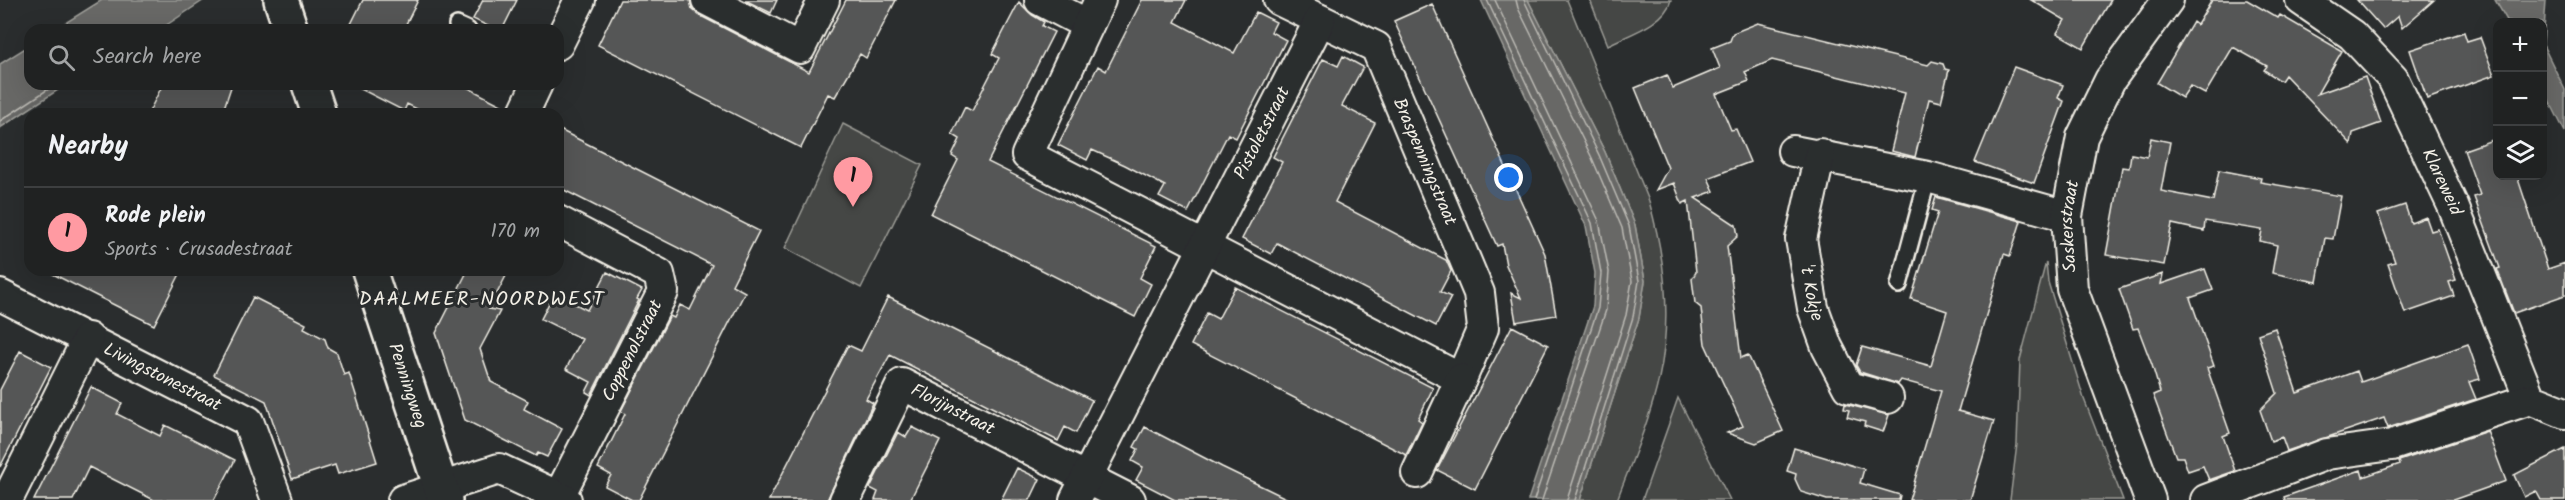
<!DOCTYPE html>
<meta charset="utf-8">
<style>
body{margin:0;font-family:Kalam,sans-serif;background:#282a2a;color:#f1f3f6}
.controls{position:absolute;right:18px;top:18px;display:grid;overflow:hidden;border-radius:12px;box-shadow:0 6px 24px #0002}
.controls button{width:54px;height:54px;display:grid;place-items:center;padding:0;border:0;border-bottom:2px solid #3d3f40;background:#202222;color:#f1f3f6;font:30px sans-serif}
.you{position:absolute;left:1509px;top:178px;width:21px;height:21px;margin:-15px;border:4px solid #fff;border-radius:50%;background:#1a73e8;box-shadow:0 0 0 9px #1a73e833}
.badge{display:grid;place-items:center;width:39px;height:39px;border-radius:50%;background:#ff9aa2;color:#111;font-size:20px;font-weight:700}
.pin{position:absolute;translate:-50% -50px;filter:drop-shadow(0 2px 3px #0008)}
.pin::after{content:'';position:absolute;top:32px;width:21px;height:18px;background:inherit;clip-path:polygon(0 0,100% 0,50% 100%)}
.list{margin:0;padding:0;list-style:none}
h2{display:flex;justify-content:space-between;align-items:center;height:78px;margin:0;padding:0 24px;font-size:26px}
h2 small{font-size:20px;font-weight:400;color:#a2a4a5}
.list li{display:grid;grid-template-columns:39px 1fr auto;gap:18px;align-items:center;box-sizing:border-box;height:90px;padding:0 24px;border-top:2px solid #3d3f40}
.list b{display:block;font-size:22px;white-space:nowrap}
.list p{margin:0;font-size:20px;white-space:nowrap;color:#a2a4a5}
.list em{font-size:20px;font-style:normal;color:#a2a4a5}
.icon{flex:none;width:33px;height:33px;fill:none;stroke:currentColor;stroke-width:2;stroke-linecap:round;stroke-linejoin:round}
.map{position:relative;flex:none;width:2565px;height:500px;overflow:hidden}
.search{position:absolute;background:#202222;box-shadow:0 6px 24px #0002;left:24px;top:24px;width:540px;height:66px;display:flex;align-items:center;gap:15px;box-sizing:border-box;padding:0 21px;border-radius:18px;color:#a2a4a5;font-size:22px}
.panel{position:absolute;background:#202222;box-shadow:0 6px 24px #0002;left:24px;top:108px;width:540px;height:168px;border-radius:18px}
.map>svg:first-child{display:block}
.green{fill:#444645;stroke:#9c9c96;stroke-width:1.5}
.water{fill:#676866;stroke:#9f9f9a;stroke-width:1.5}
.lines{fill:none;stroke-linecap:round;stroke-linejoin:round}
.shore{stroke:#bcbab4;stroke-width:1.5}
.building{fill:#555756;stroke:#f4f1e8;stroke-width:1.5}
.lane-casing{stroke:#f4f1e8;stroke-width:20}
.street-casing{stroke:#f4f1e8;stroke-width:34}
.secondary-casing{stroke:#f4f1e8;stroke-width:38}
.lane{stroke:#2a2d2e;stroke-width:15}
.street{stroke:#2a2d2e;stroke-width:30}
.secondary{stroke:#2a2d2e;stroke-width:33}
.labels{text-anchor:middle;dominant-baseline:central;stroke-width:6;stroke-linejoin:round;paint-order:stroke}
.street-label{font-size:18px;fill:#f4f1e8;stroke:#2a2d2e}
.neighbourhood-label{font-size:20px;letter-spacing:1.5px;fill:#f4f1e8;stroke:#2a2d2e}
</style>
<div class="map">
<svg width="2565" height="500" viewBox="0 0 2565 500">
<rect width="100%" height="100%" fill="#2a2d2e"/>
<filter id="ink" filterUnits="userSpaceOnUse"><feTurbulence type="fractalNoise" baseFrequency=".0167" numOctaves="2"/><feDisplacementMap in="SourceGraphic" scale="12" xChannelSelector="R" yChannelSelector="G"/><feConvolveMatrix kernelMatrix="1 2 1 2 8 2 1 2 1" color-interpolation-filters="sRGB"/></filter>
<g filter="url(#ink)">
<path class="green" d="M1528 0H1567L1649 201C1665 258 1672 320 1659 378 1650 420 1632 460 1617 500H1580L1639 318 1645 281 1635 225 1605 152Z
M1590 0H1671C1664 25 1629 34 1608 45Z
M843 124 922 165 861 288 785 248Z
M2046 262 2048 282 2084 399 2123 500H2010L2017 444 2020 360Z
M1678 398 1730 500H1642Z"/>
<path class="water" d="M102 0H204L159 30H54Z
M1481 0H1528L1605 152 1635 225 1645 281 1639 318 1580 500H1528L1593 306 1595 273 1586 226Z
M2495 0H2546L2543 45 2565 90V132L2543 88 2542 22H2508Z
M30 45V84H67L0 128V64Z"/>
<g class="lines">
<path class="shore" d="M1487 0 1592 223 1601 273 1598 308 1534 500
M1495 0 1599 221 1609 272 1606 310 1542 500
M1516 0 1518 8 1592 158 1622 228 1632 281 1626 315 1567 500
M1524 0 1599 155 1629 226 1639 281 1633 317 1575 500
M0 121 56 84"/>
</g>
<path class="building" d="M363 0H418L403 30H348Z
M483 0H517L502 30H496L473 19Z
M620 0H690L692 9 699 15 809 72 846 0H896L866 58 860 54 835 97 828 94 801 148 598 45Z
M745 0H777L771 13Z
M1142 0H1186L1175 22 1234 53 1256 12 1276 22 1271 32 1286 40 1236 138 1228 134 1188 212 1159 197 1165 186 1125 165 1092 150 1087 160 1058 145 1098 66 1106 71Z
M2031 0H2111L2083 48 2057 33 2065 20Z
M2212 0H2247L2278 18 2280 15 2342 51 2317 94 2365 77 2381 123 2353 133 2351 144 2285 75 2281 81 2264 70 2267 66 2233 47 2205 94 2190 86 2182 98 2157 83 2193 22 2197 25Z
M2357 0H2434L2402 28 2398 16 2383 29Z
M1019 2 1032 15 1044 22 1042 26 1054 32 988 162 1156 246 1140 278 1151 284 1135 317 931 214 958 160 952 156 960 139 952 134 965 107 972 111 985 85 999 58 992 54Z
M1432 4 1545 254 1556 315 1516 322 1511 293 1521 298 1506 265 1502 244 1497 246 1394 21Z
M1758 23 1928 65 1932 61 1943 64 1945 69 1949 70 1941 102 1929 99 1915 157 1891 151 1905 93 1772 60 1745 72 1749 81 1716 94 1731 130 1736 129 1750 162 1708 178 1714 191 1695 198 1736 225 1738 236 1727 246 1741 358 1748 355 1783 431 1756 443 1727 433 1743 426 1705 344 1701 308 1695 303 1692 279 1696 272 1688 201 1682 204 1674 183 1656 190 1668 168 1635 88 1667 75 1673 88 1720 68 1712 48 1730 41 1733 33Z
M2464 32 2467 41 2480 37 2494 75 2427 99 2410 50Z
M1343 56 1363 67 1342 106 1375 123 1335 202 1446 260 1451 271 1440 292 1451 297 1436 326 1277 243 1271 254 1242 239 1282 162 1273 157 1323 59 1338 66Z
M2014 67 2063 85 2058 98 2064 101 2034 183 1975 162Z
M163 84H232L222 114H148Z
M351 84H461L507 108 506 114H427L407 104 404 111Z
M558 129 759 231 732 285 745 292 639 500H632L605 486 611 475 598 468 625 414 621 411 670 316 674 318 680 305 690 310 712 265 558 187Z
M2151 138 2170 142 2161 191 2213 201 2219 170 2261 178 2260 182 2341 196 2333 239 2325 238 2317 282 2272 273 2277 245 2260 241 2262 230 2205 221 2204 231 2172 224 2164 265 2106 255 2122 167 2129 168 2131 154 2147 157Z
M2498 138V176H2517L2548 269 2565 263V295L2514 313 2497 269 2500 268 2474 197 2480 195 2464 150Z
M1936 197 2021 221 2010 256 2004 254 1958 411 1994 421 1970 500H1909L1941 391 1901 380 1898 384 1860 372 1856 365 1862 347 1931 366 1947 311 1911 299 1938 212 1932 210Z
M2405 205 2411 223 2426 217 2431 231 2438 229 2456 280 2449 282 2454 296 2405 313 2388 264 2395 262 2378 214Z
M2205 269 2213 290 2190 298 2214 366 2207 368 2230 433 2223 436 2235 471 2209 480 2203 466 2188 471 2183 457H2176L2153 395 2160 392 2152 365 2138 328 2133 329 2119 289 2163 274 2161 284Z
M45 270H182L154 325Z
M468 270H509L489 309 500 311 480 349 491 382 528 401 524 409 562 429 547 457 538 453 536 456 465 420 436 333Z
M607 272 642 290 637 299 639 300 591 395 586 392 591 382 566 369 582 339 541 319 554 293 587 310Z
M1235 287 1433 388 1418 419 1422 422 1406 455 1191 345 1207 313 1218 319Z
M253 297 306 324 304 328 325 339 328 348 337 353 344 375 349 373 377 462 338 474 335 465 292 479 266 401 214 375Z
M888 297 1092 400 1076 433 1065 427 1058 441 890 355 866 399 873 403 827 500H769L848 345 861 351Z
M1512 326 1548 345 1475 489 1437 470Z
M2275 328 2297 393 2357 371 2361 382 2468 344 2480 379 2469 382 2476 399 2388 428 2384 418 2287 451 2282 437 2271 441 2260 410 2277 393 2258 334Z
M20 351 51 367 0 467V390Z
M91 387 122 403 117 414 160 436 165 425 235 460 214 500H154L89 467 73 500H34Z
M1845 404 1889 415 1883 432 1864 426 1865 422 1847 417 1849 410 1844 409Z
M912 427 940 441 910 500H875L878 492 870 488 898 432 906 437Z
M1145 427 1222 467 1290 500H1175L1136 480 1143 467 1132 461 1138 449 1134 447Z
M2487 431 2506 481 2453 500H2285L2284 497 2361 470 2363 477 2400 464 2399 461Z
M1794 448 1864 469 1860 483 1900 495 1899 500H1827L1801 492 1795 479 1796 474 1787 471Z
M2565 449V500H2541L2536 491 2524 497 2514 475Z
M1017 468 1040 479 1030 500H1001Z"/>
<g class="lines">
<defs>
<path id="lane" d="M457 25 468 30
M1899 285 1928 177"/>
<g id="street">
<path d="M707 0 800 48 824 0"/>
<path d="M1040 0 1088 25"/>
<path d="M1100 0 1027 155 1461 379 1483 328 1479 293 1376 47 1279 0"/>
<path id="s1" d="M2301 0 2352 35 2393 79 2453 206 2530 399"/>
<path d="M558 44 580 0"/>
<path d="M523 114 537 84"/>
<path d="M1793 151 1928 177 2067 216"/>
<path id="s2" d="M1820 154 1801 239 1813 308 1827 347 1848 387 1888 398"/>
<path d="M558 221 659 274 663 292 559 496"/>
<path id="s3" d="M0 295 248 421 277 500"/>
<path d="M1417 473 1461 379"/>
<path d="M7 500 88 338"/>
<path d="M403 500 499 469 566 500"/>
<path id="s4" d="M845 500 902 384 1130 500"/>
<path id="s5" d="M1075 500 1320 20"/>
<path id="s6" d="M2150 500 2072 289 2067 216 2082 137 2110 80 2168 0"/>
<path d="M2206 500 2327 454 2392 445 2530 399 2565 413"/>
</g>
<g id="secondary">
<path d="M281 0 291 30"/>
<path d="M309 84 319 114"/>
<path id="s7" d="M369 270 445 500"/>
</g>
</defs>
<use href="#lane" class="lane-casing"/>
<use href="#street" class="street-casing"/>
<use href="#secondary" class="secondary-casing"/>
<use href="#lane" class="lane"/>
<use href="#street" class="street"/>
<use href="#secondary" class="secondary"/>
</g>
</g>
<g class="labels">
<g class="street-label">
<text stroke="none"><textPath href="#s5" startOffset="412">Pistoletstraat</textPath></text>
<text transform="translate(1424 162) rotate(67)">Braspenningstraat</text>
<text stroke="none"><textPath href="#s1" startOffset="236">Klareweid</textPath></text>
<text stroke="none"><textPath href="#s6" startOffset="288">Saskerstraat</textPath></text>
<text stroke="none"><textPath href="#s2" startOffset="142">'t Kokje</textPath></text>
<text transform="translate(633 351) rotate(-63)">Coppenolstraat</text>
<text stroke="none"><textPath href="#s3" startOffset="182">Livingstonestraat</textPath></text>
<text stroke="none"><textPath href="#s7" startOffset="122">Penningweg</textPath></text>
<text stroke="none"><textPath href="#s4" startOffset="186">Florijnstraat</textPath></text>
</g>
<g class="neighbourhood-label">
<text x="482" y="300">DAALMEER-NOORDWEST</text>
</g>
</g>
</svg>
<div class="controls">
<button>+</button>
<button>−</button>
<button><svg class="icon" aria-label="layers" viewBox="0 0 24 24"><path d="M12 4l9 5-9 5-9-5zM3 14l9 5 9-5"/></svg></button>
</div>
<div class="you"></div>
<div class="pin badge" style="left:853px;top:207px">1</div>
<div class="search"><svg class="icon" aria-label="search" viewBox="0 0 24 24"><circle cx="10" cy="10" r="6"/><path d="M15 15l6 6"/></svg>Search here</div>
<section class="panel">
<h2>Nearby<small></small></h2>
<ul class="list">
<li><span class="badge">1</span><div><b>Rode plein</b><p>Sports · Crusadestraat</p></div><em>170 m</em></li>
</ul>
</section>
</div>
